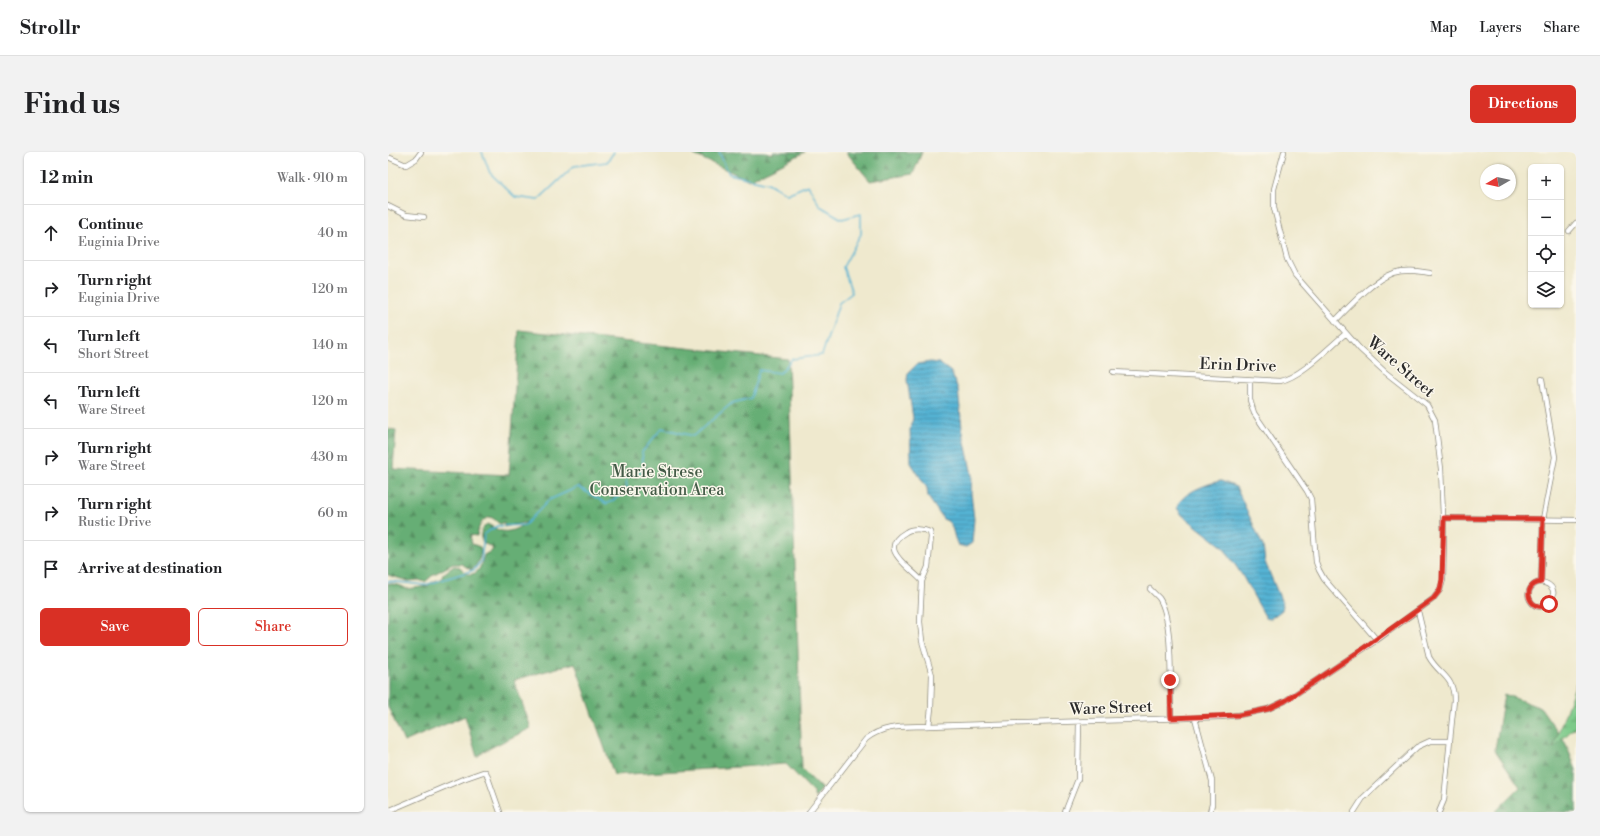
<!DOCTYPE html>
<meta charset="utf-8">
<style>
body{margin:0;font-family:"Libre Bodoni",serif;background:#f2f2f2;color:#202124}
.controls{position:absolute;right:12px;top:12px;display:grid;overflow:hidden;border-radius:6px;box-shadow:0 1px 3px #0004}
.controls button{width:36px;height:36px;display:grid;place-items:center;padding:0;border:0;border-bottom:1px solid #e0e0e0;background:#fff;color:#202124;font:20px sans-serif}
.compass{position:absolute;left:1092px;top:12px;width:36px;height:36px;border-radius:50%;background:#fff;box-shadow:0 1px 3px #0004;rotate:261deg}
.stop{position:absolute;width:12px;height:12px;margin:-9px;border:3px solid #d93025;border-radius:50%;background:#fff}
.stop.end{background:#d93025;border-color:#fff;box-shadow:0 1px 4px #0008}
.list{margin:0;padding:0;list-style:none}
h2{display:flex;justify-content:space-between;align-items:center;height:52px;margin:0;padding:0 16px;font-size:17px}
h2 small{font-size:13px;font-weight:400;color:#757577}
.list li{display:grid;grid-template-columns:26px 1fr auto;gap:12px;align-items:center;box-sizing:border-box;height:56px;padding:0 16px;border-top:1px solid #e0e0e0}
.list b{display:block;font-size:15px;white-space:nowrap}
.list p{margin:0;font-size:13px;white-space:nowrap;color:#757577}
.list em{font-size:13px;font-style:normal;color:#757577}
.actions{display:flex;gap:8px;padding:12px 16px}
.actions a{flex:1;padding:9px 0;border:1px solid #d93025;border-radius:6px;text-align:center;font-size:14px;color:#d93025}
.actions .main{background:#d93025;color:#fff}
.icon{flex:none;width:22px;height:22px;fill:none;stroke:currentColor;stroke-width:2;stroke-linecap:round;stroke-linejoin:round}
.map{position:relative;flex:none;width:1188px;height:660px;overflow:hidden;border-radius:6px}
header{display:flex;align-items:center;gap:24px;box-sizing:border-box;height:56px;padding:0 20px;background:#fff;border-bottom:1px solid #e0e0e0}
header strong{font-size:19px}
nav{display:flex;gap:22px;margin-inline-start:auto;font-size:14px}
.intro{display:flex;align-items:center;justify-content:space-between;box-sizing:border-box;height:96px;padding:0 24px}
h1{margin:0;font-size:28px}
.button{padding:10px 18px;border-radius:6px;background:#d93025;color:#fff;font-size:14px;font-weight:700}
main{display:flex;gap:24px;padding:0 24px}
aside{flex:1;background:#fff;border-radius:6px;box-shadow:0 1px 3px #0004}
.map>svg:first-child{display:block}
.forest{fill:url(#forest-firs);stroke:#486c50}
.wetland{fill:url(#wetland-marsh);stroke:#547a5a}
.water{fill:url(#water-rules);stroke:#406e7f}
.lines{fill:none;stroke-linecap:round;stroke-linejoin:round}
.stream{stroke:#55b2d3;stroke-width:1.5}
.minor-casing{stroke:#8d8a7c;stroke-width:6}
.minor{stroke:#fff;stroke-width:4.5}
.route{stroke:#d93025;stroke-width:5}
.labels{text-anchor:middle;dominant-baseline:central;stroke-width:3;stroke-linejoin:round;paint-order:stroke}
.street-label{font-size:16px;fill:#2b2b2b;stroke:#fbf7ec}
.park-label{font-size:16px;fill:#445b47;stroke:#fbf7ec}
</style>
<header>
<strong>Strollr</strong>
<nav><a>Map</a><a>Layers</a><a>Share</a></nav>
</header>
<div class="intro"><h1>Find us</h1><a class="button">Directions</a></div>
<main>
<aside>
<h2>12 min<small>Walk · 910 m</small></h2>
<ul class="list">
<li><svg class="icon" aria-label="ahead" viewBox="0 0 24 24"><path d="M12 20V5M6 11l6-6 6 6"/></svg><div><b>Continue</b><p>Euginia Drive</p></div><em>40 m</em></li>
<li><svg class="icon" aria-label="right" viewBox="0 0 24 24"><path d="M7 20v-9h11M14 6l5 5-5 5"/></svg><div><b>Turn right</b><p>Euginia Drive</p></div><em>120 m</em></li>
<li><svg class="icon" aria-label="left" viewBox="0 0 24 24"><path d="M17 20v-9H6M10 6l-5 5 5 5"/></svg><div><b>Turn left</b><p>Short Street</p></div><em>140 m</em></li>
<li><svg class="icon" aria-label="left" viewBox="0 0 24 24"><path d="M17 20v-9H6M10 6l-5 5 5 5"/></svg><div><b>Turn left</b><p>Ware Street</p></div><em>120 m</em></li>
<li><svg class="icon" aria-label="right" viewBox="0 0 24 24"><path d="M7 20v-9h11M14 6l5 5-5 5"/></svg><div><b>Turn right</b><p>Ware Street</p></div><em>430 m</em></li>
<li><svg class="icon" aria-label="right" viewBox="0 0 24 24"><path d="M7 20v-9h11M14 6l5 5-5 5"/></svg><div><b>Turn right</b><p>Rustic Drive</p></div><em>60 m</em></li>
<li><svg class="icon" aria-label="arrive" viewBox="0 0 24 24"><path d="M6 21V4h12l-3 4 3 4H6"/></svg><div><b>Arrive at destination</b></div></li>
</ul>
<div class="actions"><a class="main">Save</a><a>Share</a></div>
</aside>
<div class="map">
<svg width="1188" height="660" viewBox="0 0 1188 660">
<defs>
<pattern id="forest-firs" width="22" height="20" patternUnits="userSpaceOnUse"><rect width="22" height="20" fill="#66ae75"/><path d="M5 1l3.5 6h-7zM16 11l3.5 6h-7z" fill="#548e60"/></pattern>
<pattern id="wetland-marsh" width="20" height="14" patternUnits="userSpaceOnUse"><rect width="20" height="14" fill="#7dca89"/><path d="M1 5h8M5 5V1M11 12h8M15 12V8" fill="none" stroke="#67a470"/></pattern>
<pattern id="water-rules" width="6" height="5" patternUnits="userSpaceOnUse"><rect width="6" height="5" fill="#55b2d3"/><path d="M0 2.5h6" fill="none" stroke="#4791ab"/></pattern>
</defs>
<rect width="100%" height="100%" fill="#fbf7ec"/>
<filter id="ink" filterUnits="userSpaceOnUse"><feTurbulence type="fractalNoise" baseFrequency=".025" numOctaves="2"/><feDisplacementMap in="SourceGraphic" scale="8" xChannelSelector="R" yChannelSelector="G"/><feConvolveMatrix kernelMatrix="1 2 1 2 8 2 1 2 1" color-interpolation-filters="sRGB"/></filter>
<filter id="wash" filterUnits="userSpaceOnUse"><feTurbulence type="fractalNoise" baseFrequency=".012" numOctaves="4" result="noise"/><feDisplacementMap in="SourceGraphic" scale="16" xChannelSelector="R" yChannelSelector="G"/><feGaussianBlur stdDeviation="0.9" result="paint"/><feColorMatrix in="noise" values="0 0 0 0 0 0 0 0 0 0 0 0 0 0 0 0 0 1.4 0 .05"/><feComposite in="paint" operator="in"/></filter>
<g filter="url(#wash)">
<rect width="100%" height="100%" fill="#efe9ce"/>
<path class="forest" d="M306 0H377L384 2 385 0H417L361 28 306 3Z
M458 0H534L525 22 482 29Z
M131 178 400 207 414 617 434 637 427 646 425 640 398 612 226 623 187 511 126 528 143 576 96 599 89 605 77 564 16 590 0 555V431L13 434 19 437 40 434 44 430 54 426 55 422 66 414 72 415 79 422C92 424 93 412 96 403L105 398 104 396C102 394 98 393 95 390 90 384 94 376 99 372 104 374 109 378 114 379 123 381 133 374 139 370L116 375V370L112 372C108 370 107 366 101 365 93 368 90 376 89 384L82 383 84 392 92 395C94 403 90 413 83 418L74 412H65L46 422 37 430 31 428 20 429 0 423V277L8 278 5 317 121 323Z
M1116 542 1153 556 1178 592 1188 618V660H1107L1132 635 1107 598Z"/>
<path class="wetland" d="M1188 531V574L1165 596Z"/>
<path class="water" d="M542 210 551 211 563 220 570 237 574 276 584 323 583 341 586 367 584 391 578 395 570 393C564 384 567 370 555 367L540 345 539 336 523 311 522 277 525 266 519 228 520 221 529 212Z
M833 329 848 335 875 394 877 410 895 453 894 458 882 467 878 466 854 423 835 395 794 363 789 356C791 342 820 331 833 329Z"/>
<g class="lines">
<path class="stream" d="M94 0 102 21 127 45 150 48 186 14 219 10 226 0
M0 429 37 433 86 418 93 409 96 382 109 374 137 373 161 348 190 335 219 352 239 339 238 325 256 319 254 300 274 276 305 284 344 251 363 246 371 218 392 221 404 207 434 203 451 151 464 141 455 115 473 82V62L454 67 432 54 420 33 399 42 380 31 341 22 331 0"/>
</g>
</g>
<g filter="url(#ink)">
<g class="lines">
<defs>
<path id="minor" d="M0 5 18 13 28 7 33 0
M0 54 18 63 36 65
M1181 79 1188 71
M947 169C962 154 985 128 1005 121 1017 117 1030 119 1042 121
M725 220 892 229C913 225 940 196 957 182
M862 228V248L866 261 919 339 923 347 928 410 931 418 936 427 989 488
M1056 366 1188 368
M534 429C521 414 488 397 518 380 524 376 536 377 542 380L543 385 540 415 534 429 532 470 534 489 544 523 543 556 541 574
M1153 430C1181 435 1154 469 1142 448 1137 439 1145 431 1153 430L1155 367 1167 305 1154 227
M762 437C765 440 768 443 771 446 786 468 782 538 783 566
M1030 459 1041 505C1051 523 1066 524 1066 548L1056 648 1051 660
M807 566 824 629V652L822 660
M0 659 75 627 95 620H98L112 660
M421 660 478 587C497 572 518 575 541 574L833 565 851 563 880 557 897 549 989 488 1045 447 1052 438 1055 428 1056 387 1053 317 1047 268 1039 253 997 220 972 197 907 123 899 107 886 56V37L896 0
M677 660 690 627 691 570
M966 660 975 646 1029 595 1042 589H1062"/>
</defs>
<use href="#minor" class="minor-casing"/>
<use href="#minor" class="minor"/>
</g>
</g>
<g class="lines" filter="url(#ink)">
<path class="route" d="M782 528 783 566 851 563 880 557 897 549 960 507 1045 447 1052 438 1054 428 1056 366 1155 367 1153 430C1131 433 1142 463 1161 452"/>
</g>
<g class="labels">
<g class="street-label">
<text transform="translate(850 213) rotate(2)">Erin Drive</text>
<text transform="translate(1013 215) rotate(41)">Ware Street</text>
<text transform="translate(723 556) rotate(-2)">Ware Street</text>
</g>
<g class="park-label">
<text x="269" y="320">Marie Strese<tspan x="269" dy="18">Conservation Area</tspan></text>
</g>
</g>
</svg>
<div class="controls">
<button>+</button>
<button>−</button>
<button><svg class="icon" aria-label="locate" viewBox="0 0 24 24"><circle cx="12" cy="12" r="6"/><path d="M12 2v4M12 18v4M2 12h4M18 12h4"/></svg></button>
<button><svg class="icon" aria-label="layers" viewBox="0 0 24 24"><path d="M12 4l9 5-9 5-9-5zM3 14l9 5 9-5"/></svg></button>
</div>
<svg class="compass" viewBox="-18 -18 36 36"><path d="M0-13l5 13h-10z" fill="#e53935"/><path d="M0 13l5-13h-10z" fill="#757577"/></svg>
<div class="stop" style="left:1161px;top:452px"></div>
<div class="stop end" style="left:782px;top:528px"></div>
</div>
</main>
